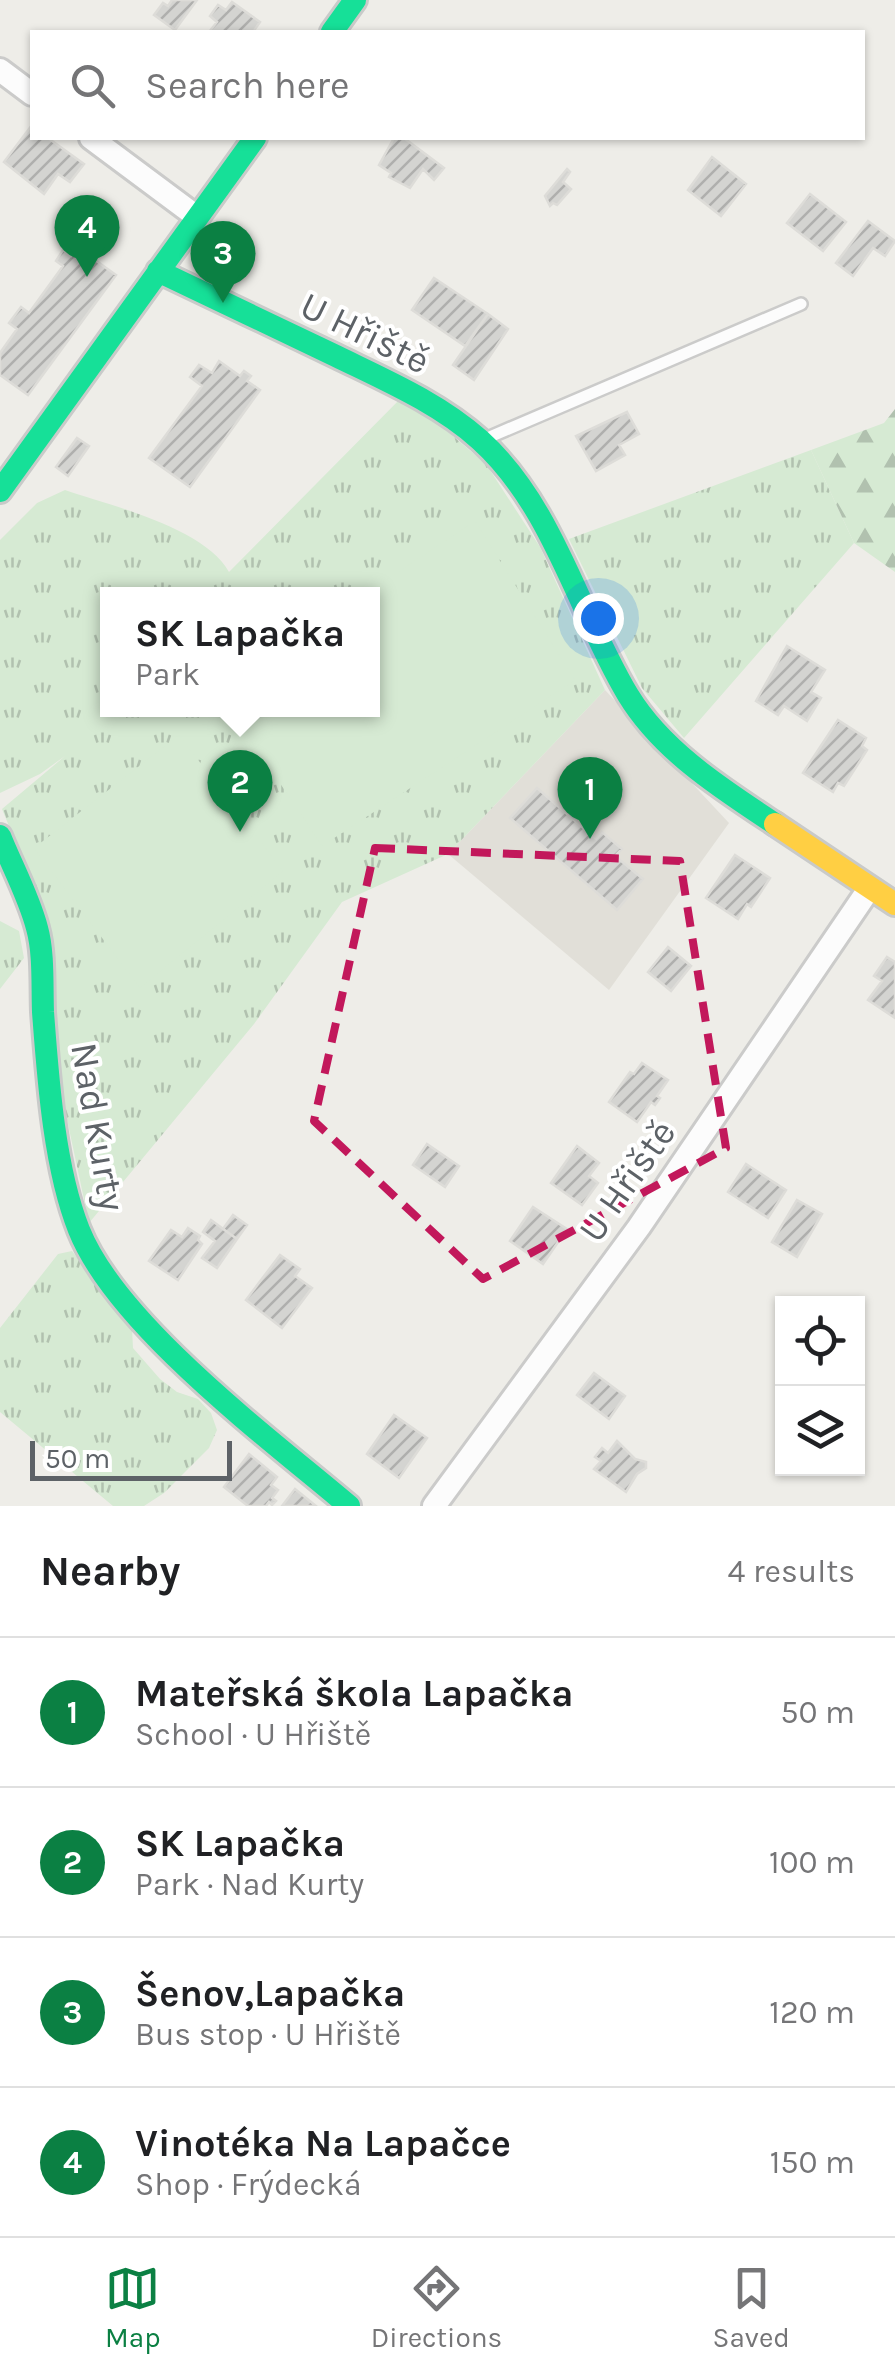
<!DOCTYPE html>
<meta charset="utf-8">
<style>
body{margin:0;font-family:Karla,sans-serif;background:#f2f2f2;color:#202124}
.controls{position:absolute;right:30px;bottom:30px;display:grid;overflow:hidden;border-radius:0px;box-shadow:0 2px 8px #0004}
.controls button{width:90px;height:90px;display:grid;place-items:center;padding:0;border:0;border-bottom:2px solid #e0e0e0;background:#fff;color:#202124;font:50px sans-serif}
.scale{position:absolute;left:30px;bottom:25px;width:202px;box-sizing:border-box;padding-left:10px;border:5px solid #5d6267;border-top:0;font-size:28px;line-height:35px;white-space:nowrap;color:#5d6267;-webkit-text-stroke:8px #fff;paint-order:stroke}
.you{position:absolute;left:598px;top:618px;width:35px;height:35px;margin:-25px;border:8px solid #fff;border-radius:50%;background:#1a73e8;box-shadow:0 0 0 15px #1a73e833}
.badge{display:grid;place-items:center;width:65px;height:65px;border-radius:50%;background:#0b8043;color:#fff;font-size:32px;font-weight:700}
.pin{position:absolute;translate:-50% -82px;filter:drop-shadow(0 2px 5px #0008)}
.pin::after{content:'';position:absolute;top:52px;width:35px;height:30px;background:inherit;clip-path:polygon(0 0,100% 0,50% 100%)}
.popup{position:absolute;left:100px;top:587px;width:280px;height:130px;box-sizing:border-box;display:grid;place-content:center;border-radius:0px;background:#fff;filter:drop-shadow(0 2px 8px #0005);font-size:32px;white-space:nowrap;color:#757577}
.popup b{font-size:38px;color:#202124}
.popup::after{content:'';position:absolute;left:50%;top:100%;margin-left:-20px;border:20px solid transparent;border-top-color:#fff}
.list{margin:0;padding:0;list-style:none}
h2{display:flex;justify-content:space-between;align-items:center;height:130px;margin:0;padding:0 40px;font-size:42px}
h2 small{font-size:32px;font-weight:400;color:#757577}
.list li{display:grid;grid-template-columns:65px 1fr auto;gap:30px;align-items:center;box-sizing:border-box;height:150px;padding:0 40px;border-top:2px solid #e0e0e0}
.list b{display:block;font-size:38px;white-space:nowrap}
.list p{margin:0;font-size:32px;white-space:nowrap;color:#757577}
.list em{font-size:32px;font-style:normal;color:#757577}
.icon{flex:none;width:55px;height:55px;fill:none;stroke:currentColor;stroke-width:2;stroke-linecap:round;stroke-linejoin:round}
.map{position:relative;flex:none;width:895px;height:1506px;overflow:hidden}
.search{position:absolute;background:#fff;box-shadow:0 2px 8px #0004;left:30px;right:30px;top:30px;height:110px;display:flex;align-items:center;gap:25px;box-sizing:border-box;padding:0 35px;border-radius:0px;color:#757577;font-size:38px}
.sheet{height:730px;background:#fff}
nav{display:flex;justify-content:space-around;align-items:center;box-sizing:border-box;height:140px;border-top:2px solid #e0e0e0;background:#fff;font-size:28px;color:#757577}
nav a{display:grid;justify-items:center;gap:5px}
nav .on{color:#0b8043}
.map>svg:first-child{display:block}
.education{fill:#e1dfd8}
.grass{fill:url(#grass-tufts);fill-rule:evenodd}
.forest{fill:url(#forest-firs)}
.pitch{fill:#d6ead3}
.building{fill:url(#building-hatch);stroke:#dddcd8;stroke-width:2.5}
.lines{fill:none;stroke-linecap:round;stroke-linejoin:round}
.lane-casing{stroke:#cbcbca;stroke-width:16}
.street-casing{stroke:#cbcbca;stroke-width:28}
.fast-casing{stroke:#c9cac9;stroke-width:28}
.slow-casing{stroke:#c9cac9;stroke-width:28}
.lane{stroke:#fcfcfc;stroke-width:11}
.street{stroke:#fcfcfc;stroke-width:22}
.fast{stroke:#16e098;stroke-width:22}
.slow{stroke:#ffcf43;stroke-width:22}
.marked{fill:none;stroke:#c2185b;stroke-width:8;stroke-dasharray:20 12;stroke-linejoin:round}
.labels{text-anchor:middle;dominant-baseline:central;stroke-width:8;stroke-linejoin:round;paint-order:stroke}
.street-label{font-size:38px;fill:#5d6267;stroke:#fff}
</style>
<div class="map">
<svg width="895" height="1506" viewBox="0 0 895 1506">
<defs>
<pattern id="grass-tufts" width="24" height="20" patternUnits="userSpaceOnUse" patternTransform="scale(2.5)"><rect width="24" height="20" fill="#d6ead3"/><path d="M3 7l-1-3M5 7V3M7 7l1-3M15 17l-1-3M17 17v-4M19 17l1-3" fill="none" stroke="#b1c1af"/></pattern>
<pattern id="forest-firs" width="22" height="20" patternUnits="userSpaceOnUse" patternTransform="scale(2.5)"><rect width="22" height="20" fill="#d6ead3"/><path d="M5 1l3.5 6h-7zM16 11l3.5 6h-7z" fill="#b1c1af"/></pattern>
<pattern id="building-hatch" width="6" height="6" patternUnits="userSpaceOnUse" patternTransform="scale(2.5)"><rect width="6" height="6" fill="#d4d4d1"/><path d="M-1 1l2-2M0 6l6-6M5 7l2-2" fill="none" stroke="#afafad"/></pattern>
</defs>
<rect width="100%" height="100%" fill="#eeede8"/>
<path class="education" d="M605 690 729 823 609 990 448 854Z"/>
<path class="grass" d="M404 395 486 464 540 547 605 690 448 854 342 902 254 1024 89 1223 61 1091 50 926 2 809 65 756 40 774 0 793V540L37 503 65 490C112 506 205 528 229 572ZM231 592 234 594H372V710H108V594H229Z
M811 450 854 543 684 738 642 688 569 539Z
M0 921 19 931 24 958 0 989Z
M72 1251 132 1328 133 1348 160 1379 177 1392 198 1399 211 1413 217 1430 209 1448 164 1493 144 1506H113L0 1412V1328L58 1254Z"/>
<path class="forest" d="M895 409V572L854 543 811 450 884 423Z"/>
<path class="pitch" d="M475 521 575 680 322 846 231 710H372V594H365Z
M179 735 283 871 140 988 34 848Z"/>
<path class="building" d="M172 0H197L175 30 154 15 163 3 168 6Z
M232 2 260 22 253 32H209L217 22 210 16 218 5 226 10Z
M32 125V138H48L84 164 70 182 58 174 44 194 4 162Z
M394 138H404L444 168 434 180 423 169 410 188 389 177 391 173 379 165Z
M712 157 746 184 721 216 688 190Z
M567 169 570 172 563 182 571 189 557 205 553 203 550 206 545 196Z
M810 194 846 222 823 251 787 223Z
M868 221 895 241 885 256 873 248 853 276 836 263Z
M77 247 116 275 28 395 0 375V353L17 329 9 323 21 307 29 313 63 266 56 261 63 250 71 256Z
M434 278 488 314 465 346 412 310Z
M488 314 508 329 474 380 453 365Z
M219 361 240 376 244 371 251 376 247 381 260 390 190 487 149 458 202 386 190 377 199 365 212 373Z
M627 412 639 434 619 445 625 455 596 471 576 436Z
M77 438 89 446 68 476 56 467Z
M787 646 825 670 811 692 821 698 807 721 784 706 778 715 756 701Z
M838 720 866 738 862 746 867 750 844 786 838 783 833 792 803 773Z
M537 788 596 839 602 832 622 849 615 856 643 879 617 910 510 818Z
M735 855 770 878 751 907 747 904 738 919 706 898Z
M668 947 691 966 671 991 648 972Z
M887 957 895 962V1018L868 1000 882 981 874 976Z
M642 1063 668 1080 657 1096 660 1098 655 1105 651 1102 637 1122 609 1102 630 1072 634 1074Z
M427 1144 459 1166 445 1187 413 1165Z
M577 1146 599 1163 589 1176 598 1183 582 1205 551 1183Z
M746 1164 786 1190 768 1218 728 1192Z
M797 1200 822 1214 797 1257 772 1242Z
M533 1207 567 1229 543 1264 510 1241Z
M233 1215 247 1225 237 1239 223 1229Z
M211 1220 237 1239 217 1268 202 1258 215 1241 203 1232Z
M188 1228 200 1236 198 1240 202 1244 178 1280 149 1261 171 1230 182 1237Z
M280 1255 300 1269 295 1276 312 1288 282 1328 246 1300Z
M594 1373 625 1396 609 1419 577 1395Z
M394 1415 427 1438 399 1478 367 1454Z
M617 1441 635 1459 646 1462V1468L637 1474 626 1492 594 1469 601 1461 595 1457 602 1448 608 1453Z
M249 1454 277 1477 271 1485 278 1490 272 1498 276 1501 272 1505 269 1502 266 1506H248L224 1487Z
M295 1489 316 1506H282Z"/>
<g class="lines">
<defs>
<path id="lane" d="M485 439 801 304"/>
<path id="street" d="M0 70 32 94
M91 138 197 217
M434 1506 639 1227 869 889"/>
<path id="fast" d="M332 32 355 0
M158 271C217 299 277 328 336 356 385 380 439 403 480 440 554 507 578 612 628 695 662 751 722 789 775 824
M0 491 255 138
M0 836C12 866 29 897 37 928 44 953 42 985 43 1012 48 1078 54 1167 79 1230 117 1325 270 1439 349 1506"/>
<path id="slow" d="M775 824 895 904"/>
</defs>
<use href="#lane" class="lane-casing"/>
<use href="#street" class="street-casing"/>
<use href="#fast" class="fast-casing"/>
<use href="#slow" class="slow-casing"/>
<use href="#lane" class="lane"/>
<use href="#street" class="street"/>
<use href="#fast" class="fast"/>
<use href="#slow" class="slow"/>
</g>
<path class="marked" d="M375 848 680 861 726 1148 483 1279 314 1121Z"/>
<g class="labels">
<g class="street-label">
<text transform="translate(365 333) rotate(26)">U Hřiště</text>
<text transform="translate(98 1127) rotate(80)">Nad Kurty</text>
<text transform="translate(627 1181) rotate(-55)">U Hřiště</text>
</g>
</g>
</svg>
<div class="controls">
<button><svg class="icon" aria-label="locate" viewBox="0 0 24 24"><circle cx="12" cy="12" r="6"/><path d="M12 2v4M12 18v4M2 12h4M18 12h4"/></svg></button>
<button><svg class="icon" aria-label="layers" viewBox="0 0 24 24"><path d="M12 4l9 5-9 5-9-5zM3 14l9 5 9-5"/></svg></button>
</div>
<div class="scale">50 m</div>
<div class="you"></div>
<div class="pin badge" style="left:590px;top:839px">1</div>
<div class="pin badge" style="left:240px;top:832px">2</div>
<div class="popup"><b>SK Lapačka</b>Park</div>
<div class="pin badge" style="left:223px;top:303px">3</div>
<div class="pin badge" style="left:87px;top:277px">4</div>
<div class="search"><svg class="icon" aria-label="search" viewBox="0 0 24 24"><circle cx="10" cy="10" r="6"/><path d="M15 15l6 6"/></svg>Search here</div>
</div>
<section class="sheet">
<h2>Nearby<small>4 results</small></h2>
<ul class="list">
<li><span class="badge">1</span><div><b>Mateřská škola Lapačka</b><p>School · U Hřiště</p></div><em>50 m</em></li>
<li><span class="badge">2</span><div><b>SK Lapačka</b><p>Park · Nad Kurty</p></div><em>100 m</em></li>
<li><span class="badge">3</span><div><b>Šenov,Lapačka</b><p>Bus stop · U Hřiště</p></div><em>120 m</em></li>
<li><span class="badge">4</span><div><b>Vinotéka Na Lapačce</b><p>Shop · Frýdecká</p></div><em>150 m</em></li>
</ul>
</section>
<nav>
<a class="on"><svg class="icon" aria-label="map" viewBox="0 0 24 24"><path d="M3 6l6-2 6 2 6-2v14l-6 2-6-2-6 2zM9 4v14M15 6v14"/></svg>Map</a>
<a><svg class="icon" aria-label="directions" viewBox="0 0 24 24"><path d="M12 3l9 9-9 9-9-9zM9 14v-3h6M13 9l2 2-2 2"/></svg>Directions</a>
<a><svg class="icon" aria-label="saved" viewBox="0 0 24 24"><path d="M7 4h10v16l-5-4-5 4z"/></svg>Saved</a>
</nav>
